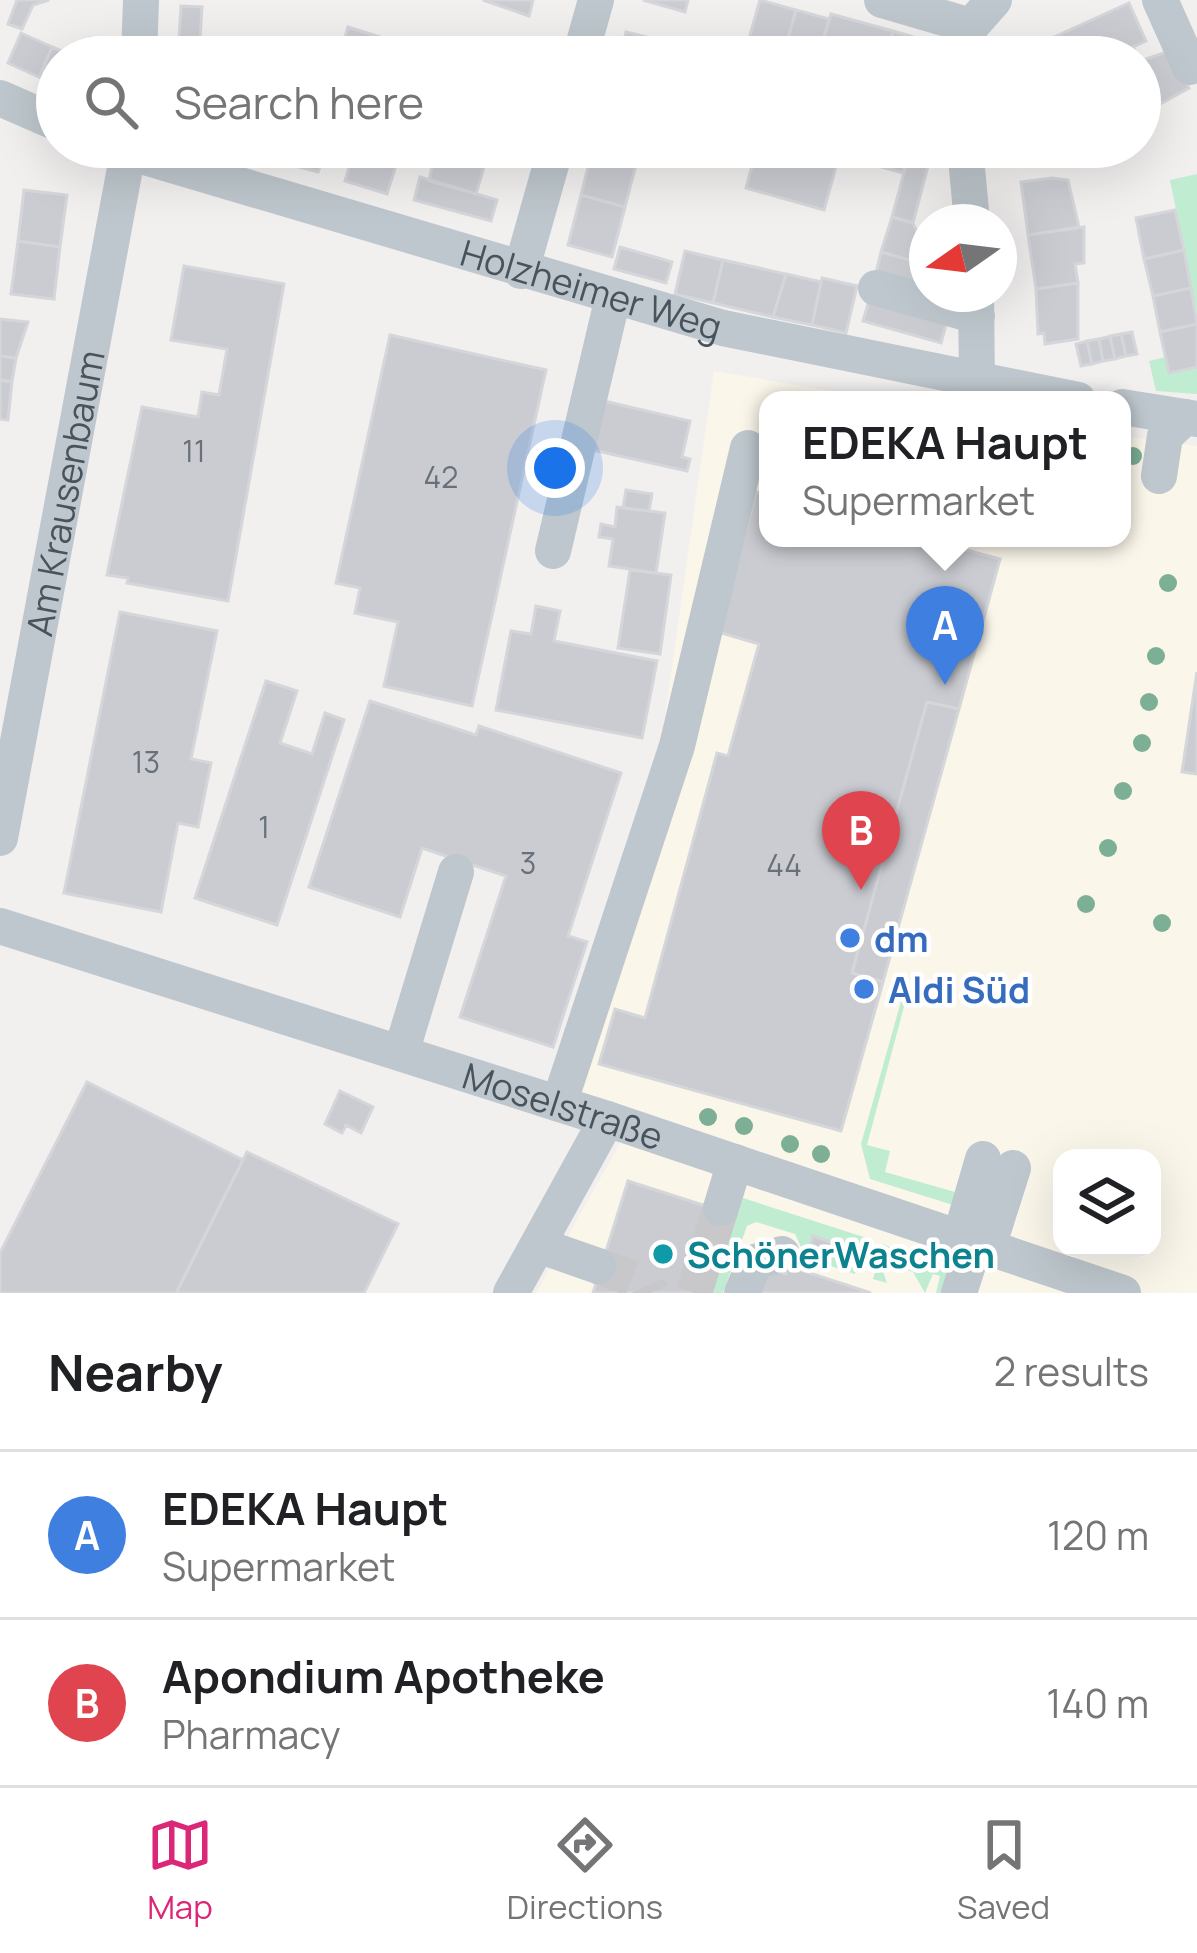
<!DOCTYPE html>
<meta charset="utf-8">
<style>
body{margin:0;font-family:Manrope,sans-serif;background:#f2f2f2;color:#202124}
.controls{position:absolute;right:36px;bottom:36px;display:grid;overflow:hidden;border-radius:24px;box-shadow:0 12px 48px #0002}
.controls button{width:108px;height:108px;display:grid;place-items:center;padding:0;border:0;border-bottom:3px solid #e0e0e0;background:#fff;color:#202124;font:60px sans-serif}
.compass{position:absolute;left:909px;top:204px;width:108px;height:108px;border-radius:50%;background:#fff;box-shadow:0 12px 48px #0002;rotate:256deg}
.you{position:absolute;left:555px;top:468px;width:42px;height:42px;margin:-30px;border:9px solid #fff;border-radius:50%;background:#1a73e8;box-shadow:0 0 0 18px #1a73e833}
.badge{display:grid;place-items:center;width:78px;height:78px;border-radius:50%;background:#db2777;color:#fff;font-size:39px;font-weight:700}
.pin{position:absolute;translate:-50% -99px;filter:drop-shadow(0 3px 6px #0008)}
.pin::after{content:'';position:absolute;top:63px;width:42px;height:36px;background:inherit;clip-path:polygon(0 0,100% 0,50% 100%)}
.popup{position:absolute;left:759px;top:391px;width:372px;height:156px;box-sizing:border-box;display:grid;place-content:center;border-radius:24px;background:#fff;filter:drop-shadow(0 3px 9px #0005);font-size:39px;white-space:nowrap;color:#757577}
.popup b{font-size:45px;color:#202124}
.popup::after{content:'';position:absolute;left:50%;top:100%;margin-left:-24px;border:24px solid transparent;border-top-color:#fff}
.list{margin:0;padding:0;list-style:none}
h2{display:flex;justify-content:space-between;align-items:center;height:156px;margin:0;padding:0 48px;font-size:51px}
h2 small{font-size:39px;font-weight:400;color:#757577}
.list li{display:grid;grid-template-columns:78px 1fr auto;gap:36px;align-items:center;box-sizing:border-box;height:168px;padding:0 48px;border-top:3px solid #e0e0e0}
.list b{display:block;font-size:45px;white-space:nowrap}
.list p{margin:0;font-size:39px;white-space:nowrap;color:#757577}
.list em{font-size:39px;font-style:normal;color:#757577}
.icon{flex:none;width:66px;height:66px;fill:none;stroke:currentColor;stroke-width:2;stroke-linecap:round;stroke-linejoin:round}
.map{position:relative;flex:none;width:1197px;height:1293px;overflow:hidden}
.search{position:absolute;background:#fff;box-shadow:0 12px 48px #0002;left:36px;right:36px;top:36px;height:132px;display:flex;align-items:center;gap:30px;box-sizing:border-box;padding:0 42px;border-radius:66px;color:#757577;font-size:45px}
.sheet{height:492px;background:#fff}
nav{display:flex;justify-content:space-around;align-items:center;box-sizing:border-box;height:168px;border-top:3px solid #e0e0e0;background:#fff;font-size:33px;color:#757577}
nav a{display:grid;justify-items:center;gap:6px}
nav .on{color:#db2777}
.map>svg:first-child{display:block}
.commercial{fill:#fbf6ea;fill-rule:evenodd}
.green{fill:#c0edd2}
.building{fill:#caccd2;stroke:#d4d6da;stroke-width:3}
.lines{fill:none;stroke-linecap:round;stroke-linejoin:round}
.minor-tunnel{stroke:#c8c8ca;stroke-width:36;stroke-dasharray:36 18;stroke-linecap:butt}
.minor{stroke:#bec7cd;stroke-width:36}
.tree{fill:#7caf95}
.shop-dot{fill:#3f7fe0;stroke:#fff;stroke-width:4.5}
.culture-dot{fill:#0f9aa8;stroke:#fff;stroke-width:4.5}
.labels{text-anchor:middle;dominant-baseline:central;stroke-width:9;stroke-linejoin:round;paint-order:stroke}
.number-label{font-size:30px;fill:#68717a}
.street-label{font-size:36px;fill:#48535c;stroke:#fff}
.shop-label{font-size:36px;font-weight:bold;fill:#366cbe;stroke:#fff;text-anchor:start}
.culture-label{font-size:36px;font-weight:bold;fill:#0d838f;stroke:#fff;text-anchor:start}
</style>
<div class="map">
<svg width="1197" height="1293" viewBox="0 0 1197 1293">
<rect width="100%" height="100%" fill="#f2efef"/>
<path class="commercial" d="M714 371 883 400H768V538H1122V436L1197 446V1293H536L637 1113 554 1087 659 759ZM1062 1158H1152V1248H1062Z"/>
<path class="green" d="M1197 174V314L1170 180Z
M1165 357 1169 373 1197 367V394L1156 391 1149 361Z
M905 987 909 988 867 1145 890 1151 885 1172 955 1192 953 1205 870 1179 861 1144Z
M743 1198 873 1240 868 1258 860 1256 855 1274 806 1258 795 1234 756 1222 747 1226 723 1293H712Z
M883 1244 931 1264 933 1260 952 1266 949 1293H936L940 1276 933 1274 925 1293 913 1272 880 1262 887 1283 873 1279Z"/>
<path class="building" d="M17 0H49L33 5 22 29 8 24Z
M483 0H533L529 16Z
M643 0H688L685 12Z
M760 0 796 10 784 52 748 42Z
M1129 3 1146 41 1133 47 1138 57H1032L1028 49Z
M181 6 202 7 199 57H178Z
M796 10 829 19 818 57 784 52Z
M831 14 893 31 886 57H818Z
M348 27 380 37 374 57 342 48Z
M893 31 934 43 930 57H886Z
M626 32 675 44 671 57H620Z
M21 33 52 47 39 77 8 63Z
M90 38 101 43 95 57H79Z
M52 47 76 57H57V85L39 77Z
M1172 50 1189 88 1140 115V61Z
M277 147H328L318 172 272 160Z
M355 147H402L387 194 345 181Z
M436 147H490L476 194 429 181Z
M593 147 638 157 625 207 581 195Z
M599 147H643L640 158Z
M757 147H782L837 163 824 210 746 188Z
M864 147 898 149 892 170 860 161Z
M911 147H933L913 223 892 217Z
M1004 147H1074V148L1007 163Z
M898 149 909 152 903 173 892 170Z
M420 177 497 200 491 221 414 200Z
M1052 178 1068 180 1079 227 1028 235 1021 182Z
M24 190 67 195 60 247 18 241Z
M581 195 625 207 612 257 568 245Z
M1175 210 1184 250 1144 259 1136 218Z
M892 217 913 223 920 240 927 241V265L881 252Z
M1084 227V263L1075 264 1078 283 1036 289 1028 235Z
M18 241 60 247 54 299 11 294Z
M620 247 672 262 666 283 614 269Z
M1184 250 1191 288 1153 296 1144 259Z
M685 251 723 260 713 303 675 294Z
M881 252 927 265V287L876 273Z
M723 260 786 274 773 317 713 303Z
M184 266 284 284 228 601 127 583 128 578 107 575 142 407 198 417 202 392 219 395 227 349 171 340Z
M786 274 821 282 812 325 773 317Z
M822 278 857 286 846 333 812 325Z
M1078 283V339L1045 344 1044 333 1038 334 1036 289Z
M1191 288 1197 324 1160 332 1153 296Z
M869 300 947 321 941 343 863 321Z
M0 319 28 322 16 358 0 356Z
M1197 324V367L1169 373 1160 332Z
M1132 332 1137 354 1126 356 1121 334Z
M1121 334 1126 356 1115 359 1110 336Z
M390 335 546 370 472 706 384 686 398 622 355 613 360 588 336 583Z
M1110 336 1115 359 1103 361 1099 339Z
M1099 339 1103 361 1092 364 1087 341Z
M1087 341 1092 364 1081 366 1076 344Z
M0 356 16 358 12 382 0 380Z
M0 380 12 382 8 420 0 419Z
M604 401 690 421 682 457 690 459 687 471 593 450Z
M626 490 652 494 649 511 623 508Z
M756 492 768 496V538H922L1000 559 959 709 927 702 852 973 883 982 841 1131 599 1064 615 1009 645 1018 717 753 728 756 759 644 718 632Z
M617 507 665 513 656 573 609 566 613 539 599 537 601 524 615 527Z
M630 570 671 575 660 654 618 648Z
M536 606 560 611 554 641 657 661 642 738 496 710 511 631 531 634Z
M120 612 217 631 191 759 211 763 198 827 178 823 161 912 64 893Z
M1197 672V774L1182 772Z
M266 681 297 691 280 743 312 754 325 713 344 720 277 925 195 898Z
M370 701 476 735 479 726 621 773 568 936 587 942 553 1047 460 1017 506 876 422 848 400 917 309 887Z
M927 702 959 709 883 982 852 973Z
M87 1082 243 1160 176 1293H0V1253Z
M340 1091 373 1107 361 1133 346 1125 342 1133 325 1124Z
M247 1152 398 1224 364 1293H176Z
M628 1181 734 1215 708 1293H593Z
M813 1236 834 1243 829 1260 807 1253Z
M763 1266 786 1274 788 1266 871 1293H755Z"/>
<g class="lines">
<path class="minor-tunnel" d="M598 1266 647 1284 651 1293
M694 1293 721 1208"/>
<g class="minor">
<path d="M882 0 971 26"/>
<path d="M1160 0 1190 67"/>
<path d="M139 57 141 0"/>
<path d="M580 57 596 0"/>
<path d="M960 57 971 26 994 0"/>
<path d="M0 98 57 123"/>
<path id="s1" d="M111 147 723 328 1078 400"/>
<path d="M965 147 972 222"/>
<path d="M521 271 556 147"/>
<path d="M876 288 977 316"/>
<path d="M976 294 977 384"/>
<path d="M1122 407 1197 419"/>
<path d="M1159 476 1165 436 1185 417"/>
<path d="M553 551 613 297"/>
<path id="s2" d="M0 838 129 147"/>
<path id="s3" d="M0 926 607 1119 1123 1293"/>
<path d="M401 1053 456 872"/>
<path d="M559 1104 677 746 748 448"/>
<path d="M721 1208 735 1162"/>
<path d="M960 1238 983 1159"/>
<path d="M538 1245 598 1266"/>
<path d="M988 1247 1013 1168"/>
<path d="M511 1293 607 1119"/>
<path d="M742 1293 755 1262 782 1254"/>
<path d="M959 1293 975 1243"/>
</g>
</g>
<g class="tree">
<circle cx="1133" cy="456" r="9"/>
<circle cx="1168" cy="583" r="9"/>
<circle cx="1156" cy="656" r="9"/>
<circle cx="1149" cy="702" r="9"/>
<circle cx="1142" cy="743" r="9"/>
<circle cx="1123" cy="791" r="9"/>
<circle cx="1108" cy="848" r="9"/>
<circle cx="1086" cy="904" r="9"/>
<circle cx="1162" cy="923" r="9"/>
<circle cx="708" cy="1117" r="9"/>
<circle cx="744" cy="1126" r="9"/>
<circle cx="790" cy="1144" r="9"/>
<circle cx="821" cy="1154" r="9"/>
</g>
<g class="shop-dot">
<circle cx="850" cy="938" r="12"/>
<circle cx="864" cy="989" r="12"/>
</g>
<circle class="culture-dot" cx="663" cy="1254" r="12"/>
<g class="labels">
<g class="number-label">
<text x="194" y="450">11</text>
<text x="441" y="476">42</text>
<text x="146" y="761">13</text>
<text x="264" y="826">1</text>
<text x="528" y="862">3</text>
<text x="784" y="864">44</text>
</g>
<g class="street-label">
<text stroke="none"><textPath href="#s1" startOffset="501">Holzheimer Weg</textPath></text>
<text stroke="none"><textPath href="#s2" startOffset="351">Am Krausenbaum</textPath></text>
<text stroke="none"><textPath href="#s3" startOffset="591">Moselstraße</textPath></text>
</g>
<g class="shop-label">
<text x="874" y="938">dm</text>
<text x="888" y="989">Aldi Süd</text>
</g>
<g class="culture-label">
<text x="687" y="1254">SchönerWaschen</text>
</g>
</g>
</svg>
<div class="controls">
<button><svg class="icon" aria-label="layers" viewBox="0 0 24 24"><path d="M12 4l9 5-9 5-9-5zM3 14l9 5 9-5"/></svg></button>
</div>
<svg class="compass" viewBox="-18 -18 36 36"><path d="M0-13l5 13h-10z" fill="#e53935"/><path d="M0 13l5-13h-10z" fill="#757577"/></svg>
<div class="you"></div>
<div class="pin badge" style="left:945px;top:685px;background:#3f7fe0">A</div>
<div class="popup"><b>EDEKA Haupt</b>Supermarket</div>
<div class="pin badge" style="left:861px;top:890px;background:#e0444e">B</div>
<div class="search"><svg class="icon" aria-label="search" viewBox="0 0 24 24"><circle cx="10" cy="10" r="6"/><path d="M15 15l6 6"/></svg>Search here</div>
</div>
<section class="sheet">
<h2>Nearby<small>2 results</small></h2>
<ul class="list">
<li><span class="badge" style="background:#3f7fe0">A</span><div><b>EDEKA Haupt</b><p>Supermarket</p></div><em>120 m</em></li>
<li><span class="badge" style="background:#e0444e">B</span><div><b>Apondium Apotheke</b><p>Pharmacy</p></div><em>140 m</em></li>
</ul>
</section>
<nav>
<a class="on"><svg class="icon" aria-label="map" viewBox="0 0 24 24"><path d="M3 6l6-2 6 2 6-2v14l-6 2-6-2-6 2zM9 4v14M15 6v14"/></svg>Map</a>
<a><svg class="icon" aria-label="directions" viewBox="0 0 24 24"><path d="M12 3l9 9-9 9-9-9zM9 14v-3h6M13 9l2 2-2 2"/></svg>Directions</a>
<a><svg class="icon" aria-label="saved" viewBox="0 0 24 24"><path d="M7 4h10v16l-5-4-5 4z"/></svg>Saved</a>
</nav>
